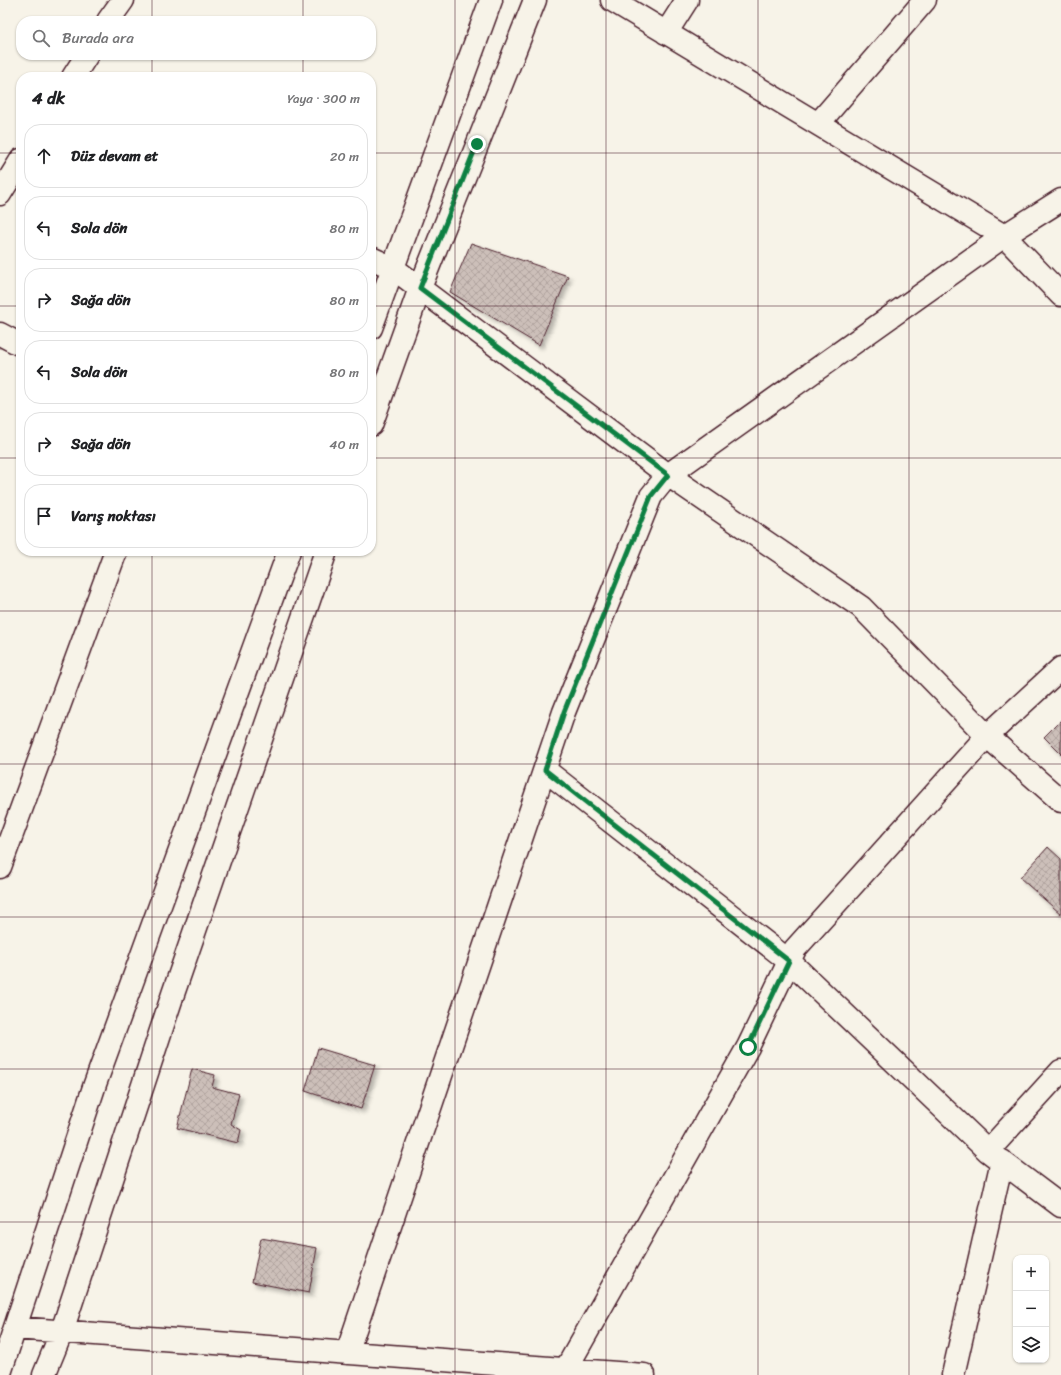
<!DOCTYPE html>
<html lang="tr">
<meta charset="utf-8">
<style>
body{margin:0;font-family:Sriracha,sans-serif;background:#f6f6f6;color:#202124}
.controls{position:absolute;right:12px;bottom:12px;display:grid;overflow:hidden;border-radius:8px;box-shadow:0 1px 3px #0004}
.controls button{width:36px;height:36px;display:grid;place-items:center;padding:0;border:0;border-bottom:1px solid #e0e0e0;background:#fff;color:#202124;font:20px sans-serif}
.stop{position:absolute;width:12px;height:12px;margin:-9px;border:3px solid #0b8043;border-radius:50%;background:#fff}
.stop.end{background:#0b8043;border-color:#fff;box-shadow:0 1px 4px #0008}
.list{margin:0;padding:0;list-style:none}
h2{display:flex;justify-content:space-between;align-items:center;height:52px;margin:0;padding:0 16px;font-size:17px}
h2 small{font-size:13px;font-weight:400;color:#757577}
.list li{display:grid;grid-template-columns:26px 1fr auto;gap:12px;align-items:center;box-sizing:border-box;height:64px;margin:0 8px 8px;padding:0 8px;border:1px solid #e0e0e0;border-radius:16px}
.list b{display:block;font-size:15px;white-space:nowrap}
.list em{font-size:13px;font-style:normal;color:#757577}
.icon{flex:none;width:22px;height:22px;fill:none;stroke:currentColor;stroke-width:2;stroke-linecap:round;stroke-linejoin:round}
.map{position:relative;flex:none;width:1061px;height:1375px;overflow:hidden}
.search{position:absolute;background:#fff;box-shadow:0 1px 3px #0004;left:16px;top:16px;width:360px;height:44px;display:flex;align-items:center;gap:10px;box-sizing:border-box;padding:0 14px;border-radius:16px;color:#757577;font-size:15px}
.panel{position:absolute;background:#fff;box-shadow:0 1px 3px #0004;left:16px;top:72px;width:360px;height:484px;border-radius:16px}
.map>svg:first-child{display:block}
.building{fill:url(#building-cross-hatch);stroke:#4a1f2b;filter:url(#shadow)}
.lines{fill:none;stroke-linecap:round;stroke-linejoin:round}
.minor-casing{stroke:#4a1f2b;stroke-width:25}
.minor{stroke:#f7f3e8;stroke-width:22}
.route{stroke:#0b8043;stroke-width:5}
.grid{fill:none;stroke:#4a1f2b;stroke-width:1;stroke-opacity:0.55}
</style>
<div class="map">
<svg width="1061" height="1375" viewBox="0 0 1061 1375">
<defs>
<pattern id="building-cross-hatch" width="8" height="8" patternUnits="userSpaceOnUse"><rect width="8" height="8" fill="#ccbfb9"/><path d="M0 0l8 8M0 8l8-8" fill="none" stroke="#b1a49f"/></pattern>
<filter id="shadow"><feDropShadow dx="3.5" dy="3.5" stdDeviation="2" flood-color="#0004"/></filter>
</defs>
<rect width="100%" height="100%" fill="#f7f3e8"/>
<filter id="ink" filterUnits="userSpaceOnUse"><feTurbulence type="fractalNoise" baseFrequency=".025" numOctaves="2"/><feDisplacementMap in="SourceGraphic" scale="8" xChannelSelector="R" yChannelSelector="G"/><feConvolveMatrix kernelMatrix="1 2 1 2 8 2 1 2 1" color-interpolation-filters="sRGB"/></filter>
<g filter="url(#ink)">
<path class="building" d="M471 243 568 276 539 345 450 292Z
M1061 720V754L1044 737Z
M1048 847 1061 859V914L1020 878Z
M318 1048 375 1065 361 1109 305 1091Z
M192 1069 215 1075 212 1087 239 1094 231 1124 241 1130 238 1143 177 1128Z
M261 1238 317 1248 309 1293 252 1282Z"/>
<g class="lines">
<defs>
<path id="minor" d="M612 0 1004 236 1061 295
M108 21 123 0
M666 33 687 0
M73 77 87 55
M818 124 925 0
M0 194 21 160
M371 258 393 268 668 475 861 607 987 736 1061 801
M371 328 491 0
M0 334 21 345
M371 425 420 288 535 0
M545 770 789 961 988 1151 1061 1206
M0 867 116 551
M988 1151 1061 1071
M15 1328 644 1375
M347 1353 564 712 651 496 668 475 1004 236 1061 200
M566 1369 748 1047 795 949 987 736 1061 668
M0 1373 95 1084 289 551
M44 1375 62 1331 173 994 326 551
M953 1375 1002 1161"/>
</defs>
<use href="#minor" class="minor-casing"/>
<use href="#minor" class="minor"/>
</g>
</g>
<g class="lines" filter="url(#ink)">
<path class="route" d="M477 144 420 288 668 475 651 496 564 712 545 770 789 961 748 1047"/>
</g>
<path class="grid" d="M152 0V21M303 0V21M455 0V1375M606 0V1375M758 0V1375M909 0V1375M152 55V77M303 55V77M0 153H21M371 153H1061M0 306H21M371 306H1061M0 458H21M371 458H1061M152 551V1375M303 551V1375M0 611H1061M0 764H1061M0 917H1061M0 1069H1061M0 1222H1061"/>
</svg>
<div class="controls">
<button>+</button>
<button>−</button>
<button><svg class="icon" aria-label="layers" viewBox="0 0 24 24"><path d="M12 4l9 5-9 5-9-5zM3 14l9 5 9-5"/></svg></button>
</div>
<div class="stop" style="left:748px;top:1047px"></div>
<div class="stop end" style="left:477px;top:144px"></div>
<div class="search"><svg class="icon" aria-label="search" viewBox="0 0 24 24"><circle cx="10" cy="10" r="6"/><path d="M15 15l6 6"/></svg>Burada ara</div>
<section class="panel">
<h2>4 dk<small>Yaya · 300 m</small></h2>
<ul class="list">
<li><svg class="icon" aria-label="ahead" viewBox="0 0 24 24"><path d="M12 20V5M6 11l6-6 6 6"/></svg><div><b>Düz devam et</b></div><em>20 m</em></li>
<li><svg class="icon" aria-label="left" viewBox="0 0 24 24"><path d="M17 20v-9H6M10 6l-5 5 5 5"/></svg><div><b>Sola dön</b></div><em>80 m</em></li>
<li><svg class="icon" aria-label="right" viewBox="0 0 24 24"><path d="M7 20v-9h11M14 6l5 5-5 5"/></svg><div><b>Sağa dön</b></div><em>80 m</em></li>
<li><svg class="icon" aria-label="left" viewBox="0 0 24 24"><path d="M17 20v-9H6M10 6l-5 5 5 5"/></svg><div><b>Sola dön</b></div><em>80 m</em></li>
<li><svg class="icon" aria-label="right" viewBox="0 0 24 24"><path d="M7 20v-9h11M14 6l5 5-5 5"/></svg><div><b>Sağa dön</b></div><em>40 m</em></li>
<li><svg class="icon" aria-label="arrive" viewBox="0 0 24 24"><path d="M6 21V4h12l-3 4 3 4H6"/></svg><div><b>Varış noktası</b></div></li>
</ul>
</section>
</div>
